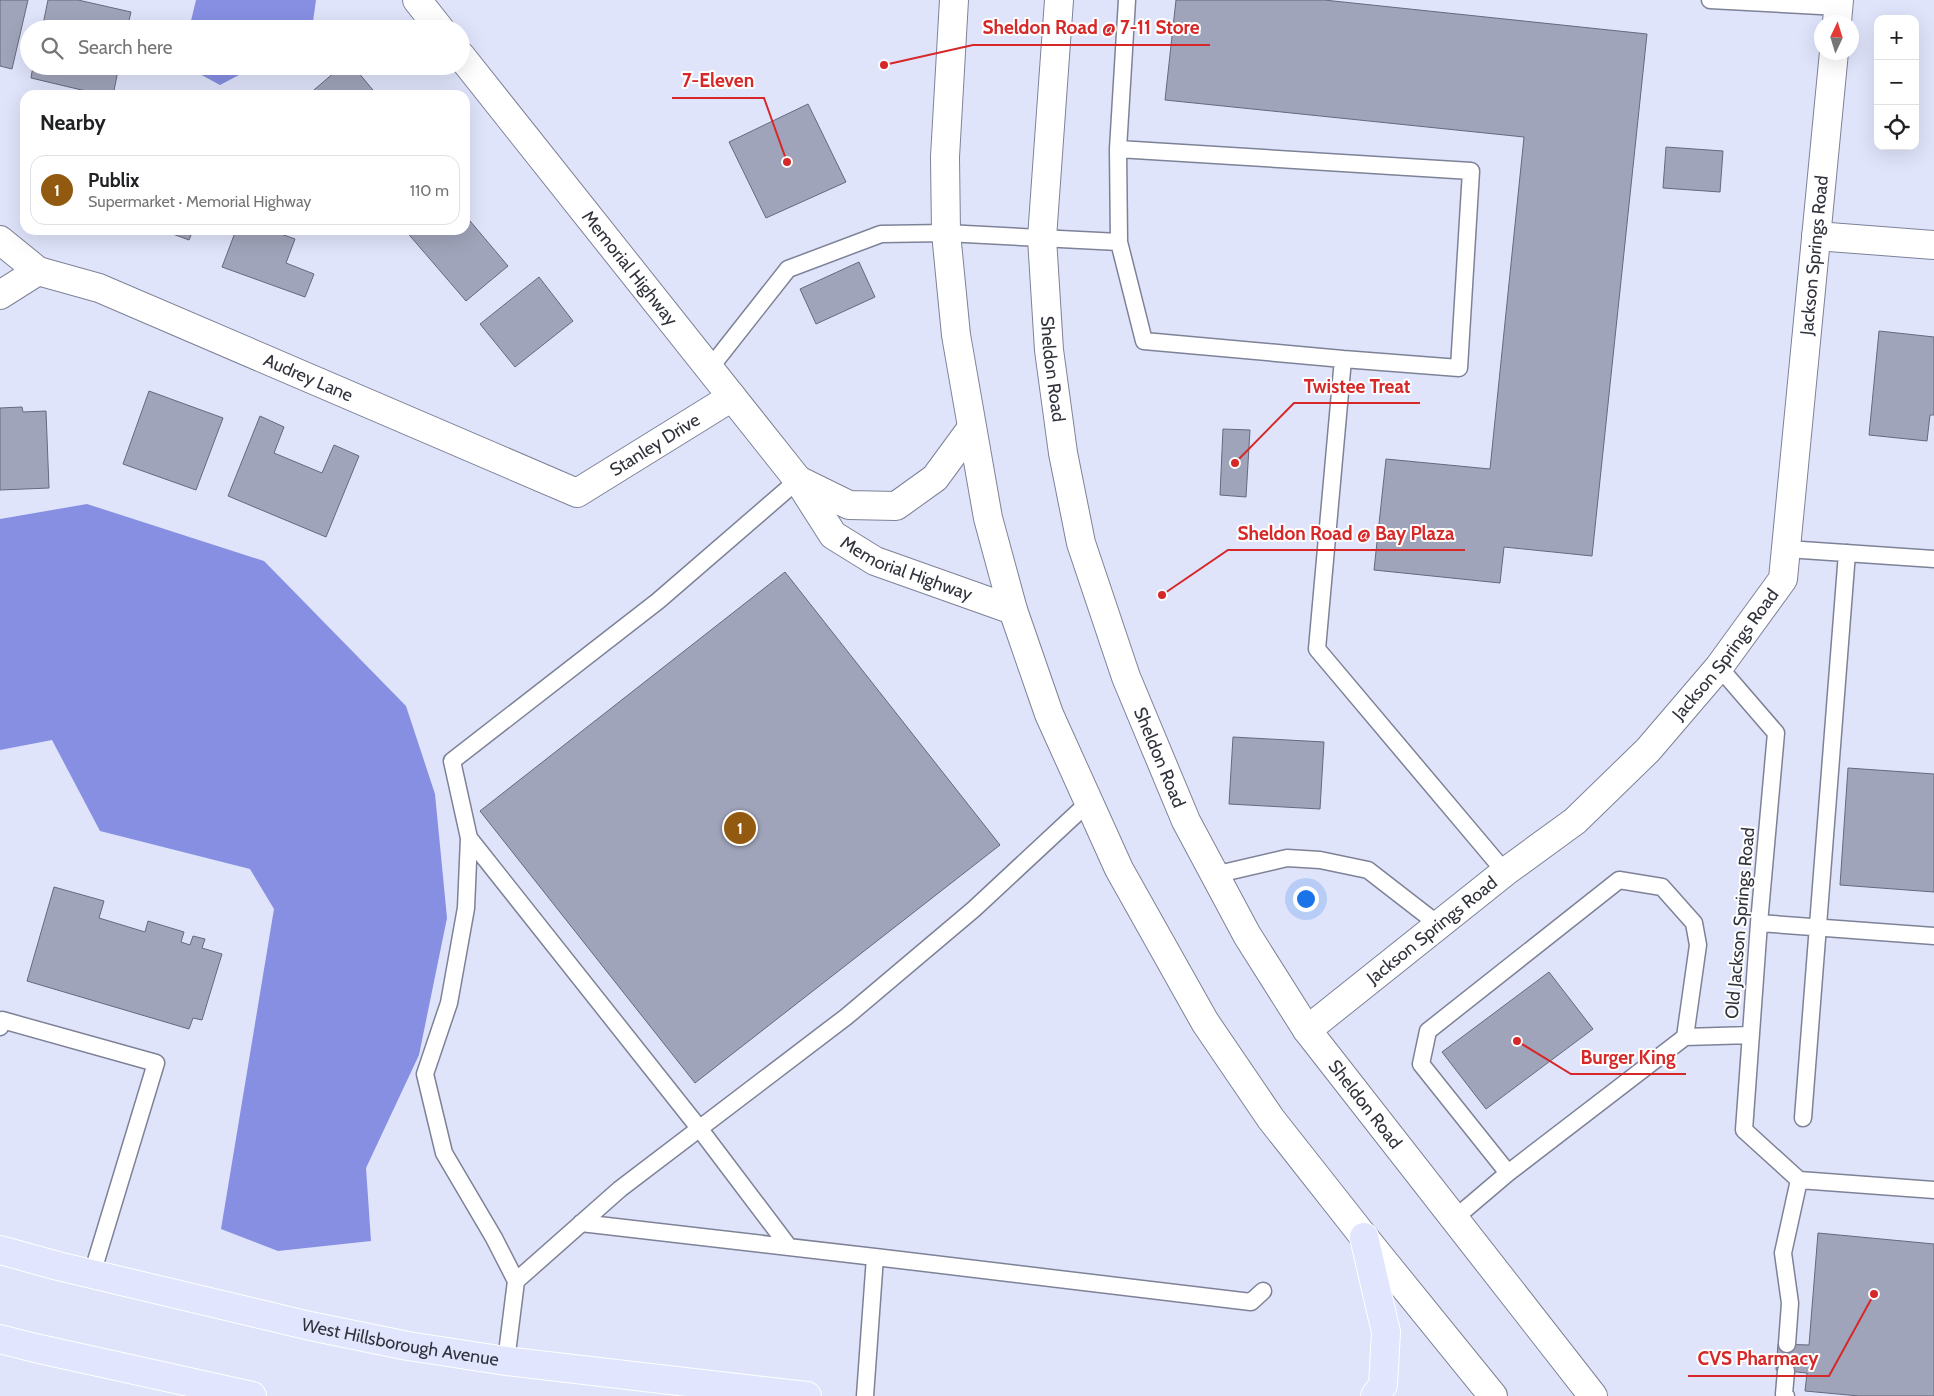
<!DOCTYPE html>
<meta charset="utf-8">
<style>
body{margin:0;font-family:Cabin,sans-serif;background:#f2f2f2;color:#202124}
.controls{position:absolute;right:15px;top:15px;display:grid;overflow:hidden;border-radius:10px;box-shadow:0 5px 20px #0002}
.controls button{width:45px;height:45px;display:grid;place-items:center;padding:0;border:0;border-bottom:1px solid #e0e0e0;background:#fff;color:#202124;font:25px sans-serif}
.compass{position:absolute;left:1814px;top:15px;width:45px;height:45px;border-radius:50%;background:#fff;box-shadow:0 5px 20px #0002;rotate:4deg}
.you{position:absolute;left:1305px;top:898px;width:18px;height:18px;margin:-12px;border:4px solid #fff;border-radius:50%;background:#1a73e8;box-shadow:0 0 0 8px #1a73e833}
.badge{display:grid;place-items:center;width:32px;height:32px;border-radius:50%;background:#915a10;color:#fff;font-size:16px;font-weight:700}
.pin{position:absolute;translate:-50% -50%;border:2px solid #fff;box-shadow:0 1px 5px #0006}
.list{margin:0;padding:0;list-style:none}
h2{display:flex;justify-content:space-between;align-items:center;height:65px;margin:0;padding:0 20px;font-size:21px}
h2 small{font-size:16px;font-weight:400;color:#757577}
.list li{display:grid;grid-template-columns:32px 1fr auto;gap:15px;align-items:center;box-sizing:border-box;height:70px;margin:0 10px 10px;padding:0 10px;border:1px solid #e0e0e0;border-radius:15px}
.list b{display:block;font-size:19px;white-space:nowrap}
.list p{margin:0;font-size:16px;white-space:nowrap;color:#757577}
.list em{font-size:16px;font-style:normal;color:#757577}
.icon{flex:none;width:28px;height:28px;fill:none;stroke:currentColor;stroke-width:2;stroke-linecap:round;stroke-linejoin:round}
.map{position:relative;flex:none;width:1934px;height:1396px;overflow:hidden}
.search{position:absolute;background:#fff;box-shadow:0 5px 20px #0002;left:20px;top:20px;width:450px;height:55px;display:flex;align-items:center;gap:12px;box-sizing:border-box;padding:0 18px;border-radius:28px;color:#757577;font-size:19px}
.panel{position:absolute;background:#fff;box-shadow:0 5px 20px #0002;left:20px;top:90px;width:450px;height:145px;border-radius:15px}
.map>svg:first-child{display:block}
.water{fill:#868fe2}
.building{fill:#a0a4ba;stroke:#65697d}
.lines{fill:none;stroke-linecap:round;stroke-linejoin:round}
.lane-casing{stroke:#7e8297;stroke-width:19}
.street-casing{stroke:#7e8297;stroke-width:30}
.secondary-casing{stroke:#7e8297;stroke-width:30}
.primary-casing{stroke:#fff;stroke-width:30}
.lane{stroke:#fff;stroke-width:16}
.street{stroke:#fff;stroke-width:28}
.secondary{stroke:#fff;stroke-width:28}
.primary{stroke:#e1e5fd;stroke-width:28}
.labels{text-anchor:middle;dominant-baseline:central;stroke-width:4;stroke-linejoin:round;paint-order:stroke}
.street-label{font-size:18px;fill:#31333c;stroke:#fff}
.leader{fill:none;stroke:#d62828;stroke-width:2}
.callout-dot{fill:#d62828;stroke:#fff;stroke-width:2}
.callout-label{font-size:19px;text-anchor:middle;font-weight:bold;fill:#d62828;stroke:#fff;stroke-width:4;stroke-linejoin:round;paint-order:stroke}
</style>
<div class="map">
<svg width="1934" height="1396" viewBox="0 0 1934 1396">
<rect width="100%" height="100%" fill="#dfe4fb"/>
<path class="water" d="M196 0H316L312 29H189Z
M185 66H256L220 85Z
M87 504 264 561 406 706 435 794 447 918 419 1055 366 1168 371 1241 278 1251 221 1229 274 909 250 869 100 831 52 740 0 750V519Z"/>
<path class="building" d="M0 0H28L12 69 0 66Z
M48 0H78L131 12 127 29H42Z
M1176 0H1324L1647 34 1592 556 1504 547 1500 583 1374 570 1386 459 1490 469 1524 137 1165 100Z
M33 66H119L113 95H103L31 78Z
M342 66H353L377 95H308Z
M808 104 846 182 766 218 729 142Z
M1666 147 1723 151 1720 192 1663 188Z
M465 215 508 266 466 301 405 230H465Z
M162 230H193L189 240Z
M236 230H270L295 239 286 263 314 274 305 297 222 267Z
M859 262 875 297 816 324 800 289Z
M539 277 573 321 515 367 480 324Z
M1879 331 1934 337V415H1930L1927 441 1869 435Z
M149 391 223 418 196 490 123 464Z
M22 407 23 412 46 411 49 488 0 490V408Z
M260 416 284 427 274 453 322 473 334 445 359 456 326 537 228 496Z
M1223 429 1250 430 1246 497 1220 495Z
M785 572 1000 845 695 1083 480 811Z
M1233 737 1324 742 1320 809 1229 804Z
M1848 768 1934 774V892L1840 885Z
M54 887 104 901 99 918 145 932 148 921 184 932 181 942 190 945 193 936 205 939 202 948 222 954 202 1020 193 1018 189 1029 27 981Z
M1549 972 1593 1029 1486 1109 1442 1052Z
M1818 1233 1934 1244V1396H1859L1805 1391 1807 1373 1776 1370 1778 1344 1809 1345Z"/>
<g class="lines">
<defs>
<path id="lane" d="M1710 0 1839 7
M1118 149 1127 0
M1343 359 1144 341 1119 242 1118 149 1471 171 1459 368 1343 359 1317 649 1505 872
M710 368 788 269 881 234 946 233 1119 242
M1787 549 1934 559
M1719 667 1776 733 1759 923 1744 1130 1799 1180
M469 838 699 1128 789 1247
M1214 875 1287 858 1320 860 1368 870 1439 925
M1759 923 1934 936
M0 1027 2 1020 156 1063 92 1274
M1803 1118 1847 553
M1508 1173 1421 1064 1428 1031 1619 880 1662 887 1694 923 1698 945 1685 1037
M1799 1180 1934 1190
M1455 1218 1508 1173 1685 1037 1751 1035
M581 1223 875 1257 865 1396
M875 1257 1251 1302 1263 1291
M516 1281 494 1238 444 1153 425 1074 449 1003 466 908 469 838 452 761 658 601 798 480
M1787 1344 1790 1303 1783 1253 1799 1180
M506 1361 516 1281 620 1189 846 1017 974 909 1089 802
M1786 1371 1784 1394 1786 1396"/>
<g id="street">
<path d="M417 0 440 29"/>
<path d="M1837 22 1839 0"/>
<path id="s1" d="M461 56 798 480 833 535 875 561 1013 610"/>
<path d="M1816 236 1934 245"/>
<path d="M0 240 38 271 0 295"/>
<path id="s2" d="M38 271 99 288 577 493 732 397"/>
<path d="M798 480 849 505 896 506 935 478 971 429"/>
<path id="s3" d="M1307 1030 1505 872 1575 821 1648 750 1719 667 1783 579 1834 52"/>
</g>
<g id="secondary">
<path d="M954 0 945 157 946 233 956 335 988 518 1013 610 1049 714 1119 869 1205 1022 1271 1119 1364 1237 1493 1396"/>
<path id="s4" d="M1059 0 1042 238 1049 350 1063 453 1081 543 1126 677 1186 821 1247 935 1307 1030 1593 1396"/>
</g>
<g id="primary">
<path d="M1364 1237 1386 1332 1383 1385 1375 1396"/>
<path id="s5" d="M0 1250 58 1266 310 1326 408 1346 506 1361 807 1396"/>
<path d="M0 1339 35 1348 252 1396"/>
</g>
</defs>
<use href="#lane" class="lane-casing"/>
<use href="#street" class="street-casing"/>
<use href="#secondary" class="secondary-casing"/>
<use href="#primary" class="primary-casing"/>
<use href="#lane" class="lane"/>
<use href="#street" class="street"/>
<use href="#secondary" class="secondary"/>
<use href="#primary" class="primary"/>
</g>
<g class="labels">
<g class="street-label">
<text stroke="none"><textPath href="#s3" startOffset="985">Jackson Springs Road</textPath></text>
<text stroke="none"><textPath href="#s1" startOffset="271">Memorial Highway</textPath></text>
<text stroke="none"><textPath href="#s4" startOffset="370">Sheldon Road</textPath></text>
<text stroke="none"><textPath href="#s2" startOffset="291">Audrey Lane</textPath></text>
<text stroke="none"><textPath href="#s2" startOffset="675">Stanley Drive</textPath></text>
<text stroke="none"><textPath href="#s1" startOffset="688">Memorial Highway</textPath></text>
<text stroke="none"><textPath href="#s3" startOffset="565">Jackson Springs Road</textPath></text>
<text stroke="none"><textPath href="#s4" startOffset="775">Sheldon Road</textPath></text>
<text transform="translate(1740 923) rotate(-85)">Old Jackson Springs Road</text>
<text stroke="none"><textPath href="#s3" startOffset="160">Jackson Springs Road</textPath></text>
<text stroke="none"><textPath href="#s4" startOffset="1180">Sheldon Road</textPath></text>
<text stroke="none"><textPath href="#s5" startOffset="411">West Hillsborough Avenue</textPath></text>
</g>
</g>
<path class="leader" d="M884 65L973 45H1210M787 162L764 98H672M1235 463L1294 403H1420M1162 595L1228 550H1465M1517 1041L1571 1074H1686M1874 1294L1829 1376H1688"/>
<g class="callout-dot">
<circle cx="884" cy="65" r="5"/>
<circle cx="787" cy="162" r="5"/>
<circle cx="1235" cy="463" r="5"/>
<circle cx="1162" cy="595" r="5"/>
<circle cx="1517" cy="1041" r="5"/>
<circle cx="1874" cy="1294" r="5"/>
</g>
<g class="callout-label">
<text x="1091" y="34">Sheldon Road @ 7-11 Store</text>
<text x="718" y="87">7-Eleven</text>
<text x="1357" y="393">Twistee Treat</text>
<text x="1346" y="540">Sheldon Road @ Bay Plaza</text>
<text x="1628" y="1064">Burger King</text>
<text x="1758" y="1365">CVS Pharmacy</text>
</g>
</svg>
<div class="controls">
<button>+</button>
<button>−</button>
<button><svg class="icon" aria-label="locate" viewBox="0 0 24 24"><circle cx="12" cy="12" r="6"/><path d="M12 2v4M12 18v4M2 12h4M18 12h4"/></svg></button>
</div>
<svg class="compass" viewBox="-18 -18 36 36"><path d="M0-13l5 13h-10z" fill="#e53935"/><path d="M0 13l5-13h-10z" fill="#757577"/></svg>
<div class="you"></div>
<div class="pin badge" style="left:740px;top:828px">1</div>
<div class="search"><svg class="icon" aria-label="search" viewBox="0 0 24 24"><circle cx="10" cy="10" r="6"/><path d="M15 15l6 6"/></svg>Search here</div>
<section class="panel">
<h2>Nearby<small></small></h2>
<ul class="list">
<li><span class="badge">1</span><div><b>Publix</b><p>Supermarket · Memorial Highway</p></div><em>110 m</em></li>
</ul>
</section>
</div>
